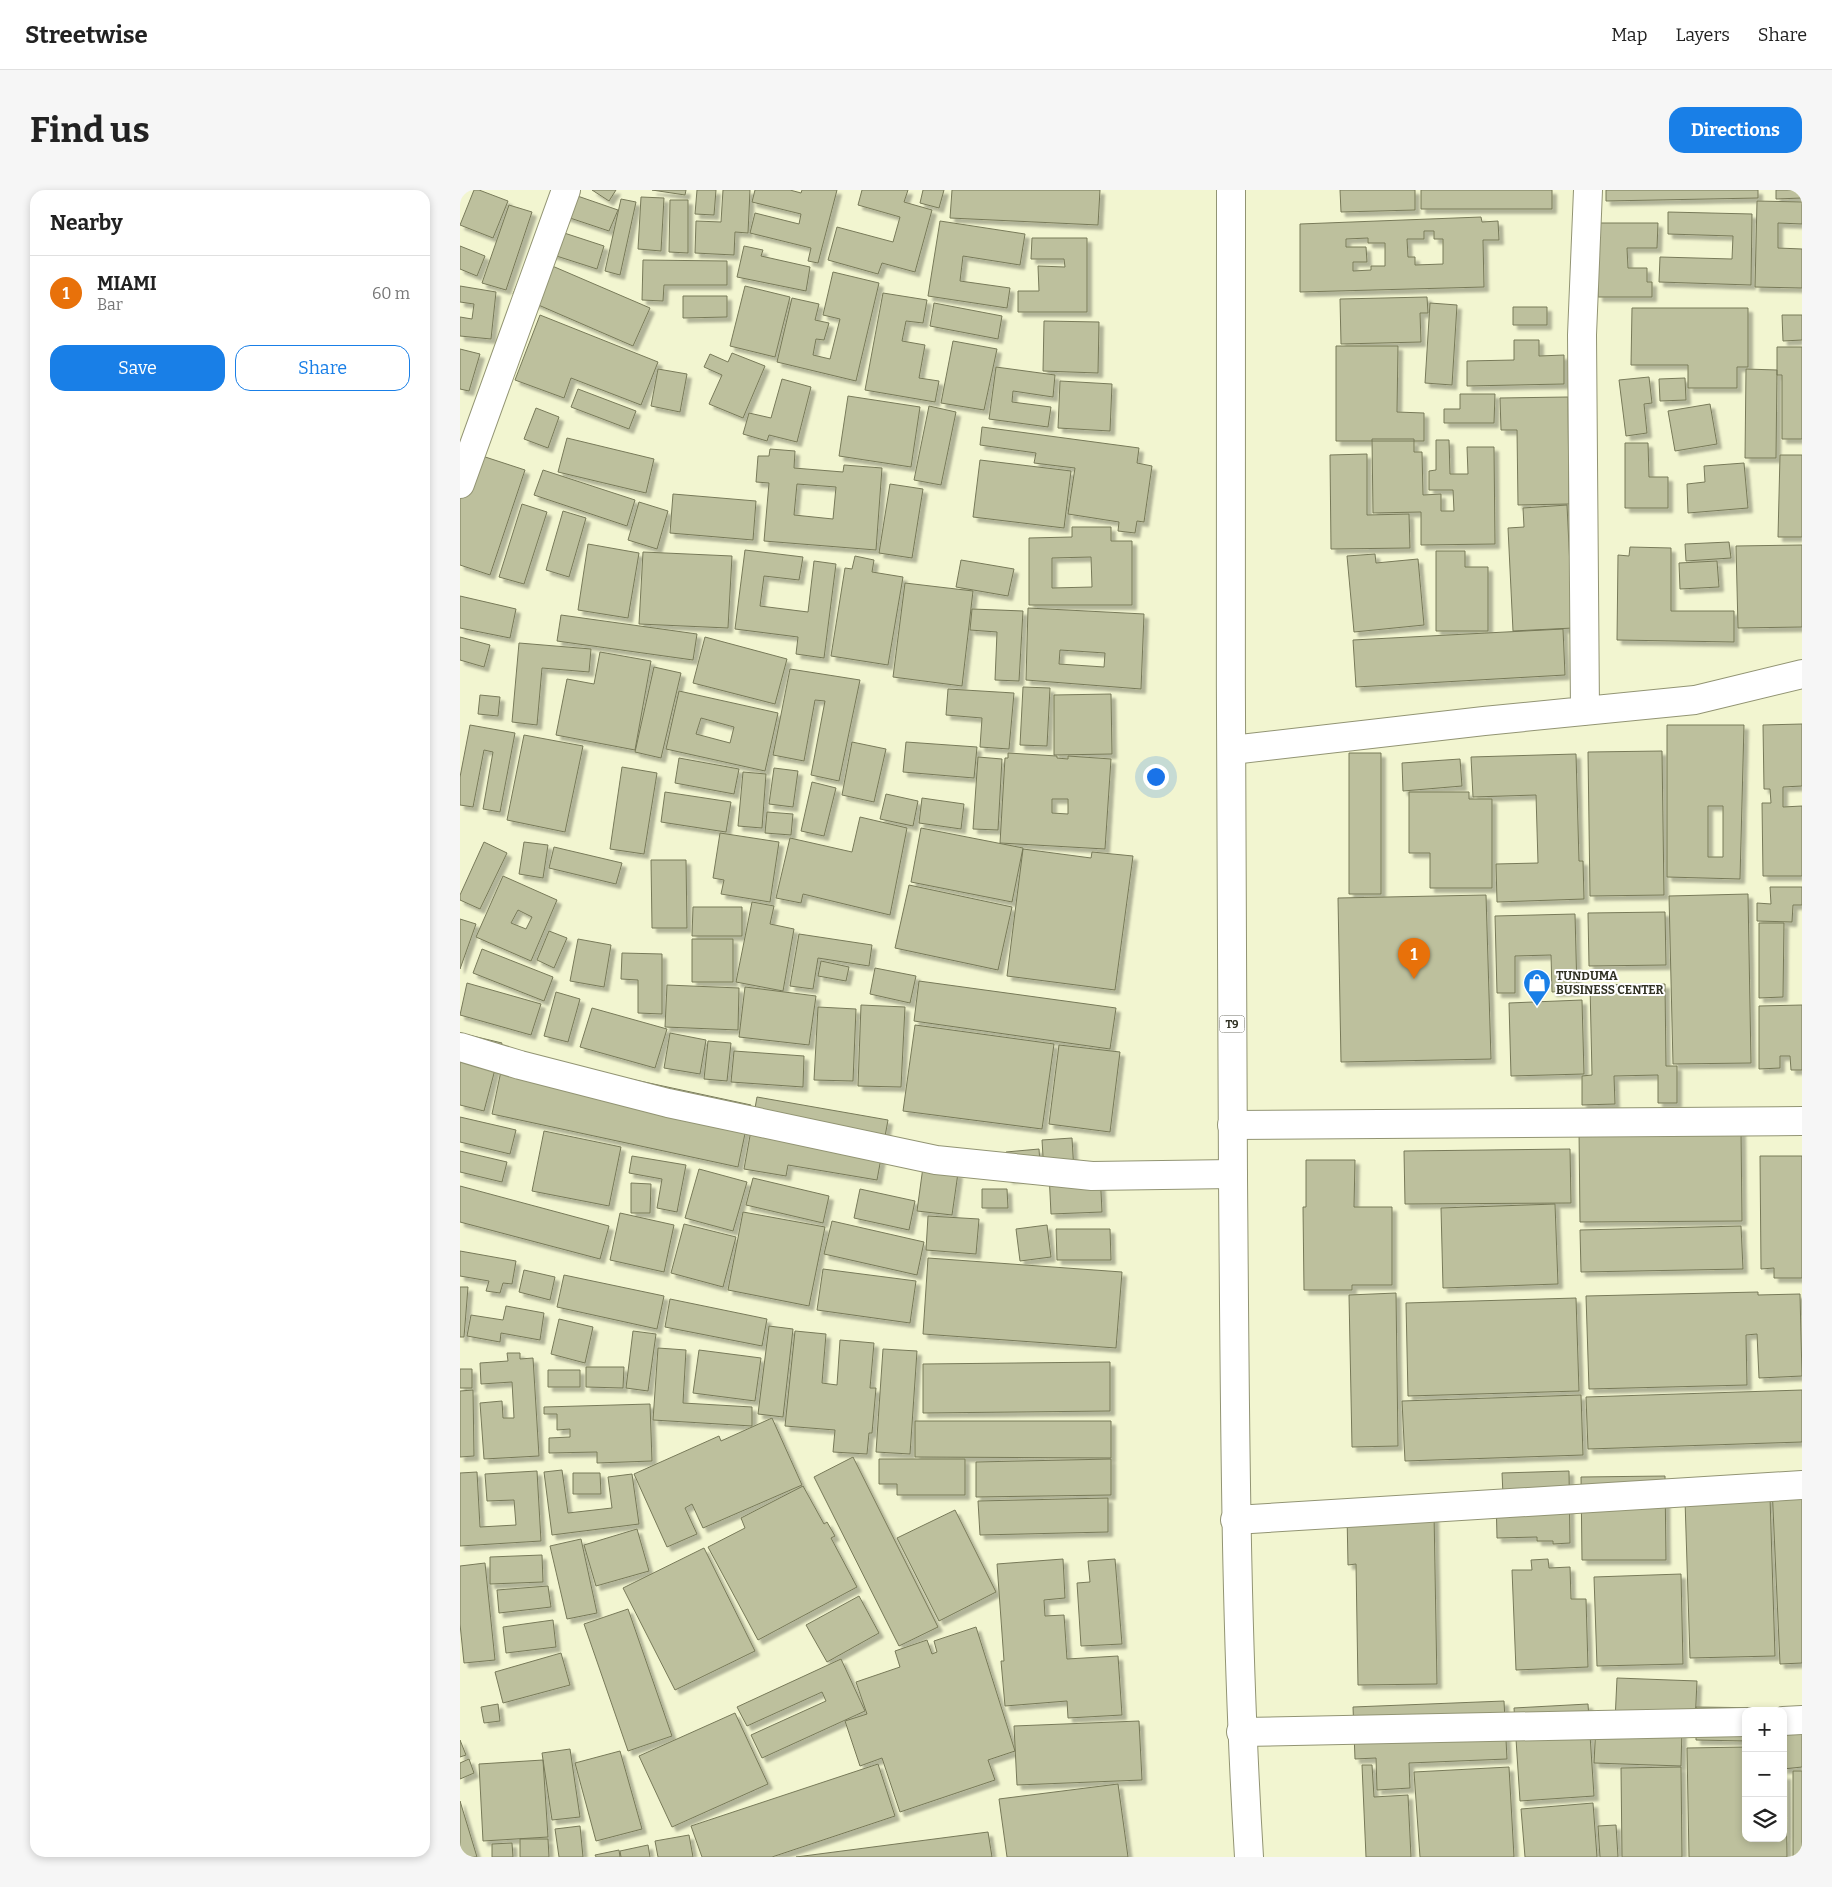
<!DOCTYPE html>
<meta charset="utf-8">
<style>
body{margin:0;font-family:Bitter,serif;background:#f6f6f6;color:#222}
.controls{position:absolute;right:15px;bottom:15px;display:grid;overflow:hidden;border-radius:10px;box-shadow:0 2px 8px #0003}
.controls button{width:45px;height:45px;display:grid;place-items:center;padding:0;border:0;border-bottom:1px solid #e0e0e0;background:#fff;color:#222;font:25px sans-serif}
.you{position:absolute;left:695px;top:586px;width:18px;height:18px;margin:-12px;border:4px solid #fff;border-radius:50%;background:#1a73e8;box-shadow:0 0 0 8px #1a73e833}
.badge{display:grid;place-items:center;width:32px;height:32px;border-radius:50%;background:#197fe7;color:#fff;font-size:16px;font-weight:700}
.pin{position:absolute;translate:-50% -41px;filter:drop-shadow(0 1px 2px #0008)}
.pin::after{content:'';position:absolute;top:26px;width:18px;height:15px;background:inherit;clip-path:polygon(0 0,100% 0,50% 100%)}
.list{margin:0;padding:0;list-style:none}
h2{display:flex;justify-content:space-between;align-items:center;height:65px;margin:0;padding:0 20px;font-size:21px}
h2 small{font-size:16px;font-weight:400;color:#767676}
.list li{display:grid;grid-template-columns:32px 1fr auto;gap:15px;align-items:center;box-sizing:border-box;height:75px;padding:0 20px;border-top:1px solid #e0e0e0}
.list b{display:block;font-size:19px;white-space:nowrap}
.list p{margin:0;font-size:16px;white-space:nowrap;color:#767676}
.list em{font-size:16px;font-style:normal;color:#767676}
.actions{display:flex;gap:10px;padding:15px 20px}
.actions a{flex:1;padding:11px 0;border:1px solid #197fe7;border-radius:15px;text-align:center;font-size:18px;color:#197fe7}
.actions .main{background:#197fe7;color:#fff}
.icon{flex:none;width:28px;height:28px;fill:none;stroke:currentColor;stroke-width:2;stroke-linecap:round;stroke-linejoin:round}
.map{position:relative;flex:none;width:1342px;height:1667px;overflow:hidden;border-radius:15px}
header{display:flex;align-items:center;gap:30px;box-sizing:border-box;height:70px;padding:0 25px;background:#fff;border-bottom:1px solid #e0e0e0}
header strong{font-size:24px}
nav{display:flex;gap:28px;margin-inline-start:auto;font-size:18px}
.intro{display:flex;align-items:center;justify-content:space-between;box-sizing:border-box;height:120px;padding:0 30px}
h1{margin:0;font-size:35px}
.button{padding:12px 22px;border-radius:15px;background:#197fe7;color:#fff;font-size:18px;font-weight:700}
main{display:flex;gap:30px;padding:0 30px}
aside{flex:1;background:#fff;border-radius:15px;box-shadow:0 2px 8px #0003}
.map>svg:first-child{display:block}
.building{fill:#bdc09d;stroke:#787a59;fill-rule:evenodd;filter:url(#shadow)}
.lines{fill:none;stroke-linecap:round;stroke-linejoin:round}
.minor-casing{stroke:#929473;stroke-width:30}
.highway-casing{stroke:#929473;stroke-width:30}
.minor{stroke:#fff;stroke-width:28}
.highway{stroke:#fff;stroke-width:28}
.labels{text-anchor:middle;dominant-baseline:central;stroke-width:4;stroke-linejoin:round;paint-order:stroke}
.shield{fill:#fff;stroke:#6e6f65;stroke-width:1}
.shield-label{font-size:11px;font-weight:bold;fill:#303123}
.poi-label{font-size:12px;font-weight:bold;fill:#303123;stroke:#fff;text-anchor:start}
</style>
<header>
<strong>Streetwise</strong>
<nav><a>Map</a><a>Layers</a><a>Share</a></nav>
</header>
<div class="intro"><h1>Find us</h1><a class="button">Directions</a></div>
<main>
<aside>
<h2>Nearby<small></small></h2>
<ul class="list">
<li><span class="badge" style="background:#e8710a">1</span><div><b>MIAMI</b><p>Bar</p></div><em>60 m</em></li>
</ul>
<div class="actions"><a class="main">Save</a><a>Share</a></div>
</aside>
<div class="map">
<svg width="1342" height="1667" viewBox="0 0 1342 1667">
<defs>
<filter id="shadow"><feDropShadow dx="4.5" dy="4.5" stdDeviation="1" flood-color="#0004"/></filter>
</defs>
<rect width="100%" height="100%" fill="#f2f5d0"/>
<path class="building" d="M14 0H19L48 11 33 48 0 35Z
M132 0H156L149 11Z
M192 0H226L225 5Z
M237 0H256L254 25 235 24Z
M263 0H290L288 43 275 42 274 65 235 63 236 31 261 32Z
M295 0H330L341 3 342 0H377L358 73 348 71 351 58 290 43 295 23 339 34 341 24 292 12Z
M402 0H448L444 12 472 20 455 82 422 73 418 84 368 70 377 37 433 52 440 27 398 15Z
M463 0H484L479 18 460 13Z
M492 0H640L638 35 490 28Z
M880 0H955V20L881 22Z
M961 0H1092V19H961Z
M1146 0H1298V8L1146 11Z
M1316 0H1342V8L1316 9Z
M103 1 158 20 149 41 95 23Z
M181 7 204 8 201 61 178 59Z
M161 9 176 12 160 85 145 81Z
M210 10H228V63L209 62Z
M1297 11 1342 12V34L1318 33V58L1342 59V98L1295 97Z
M49 15 72 22 46 100 22 93Z
M1208 22 1292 24 1291 95 1199 92 1200 67 1272 69 1273 46 1208 44Z
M1021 27 1022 32 1038 31 1039 50H1023L1024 97 840 102V34ZM964 41H974V49H983V74L955 75V67H948L947 49H964ZM908 48V53H925V76H911V80L893 81V72H907L906 57H886V49Z
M480 31 565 44 560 75 503 66 500 91 550 98 547 118 468 106Z
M1139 33H1198L1197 58H1167L1168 78H1187V92H1192V107H1138Z
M92 39 144 56 137 79 84 62Z
M572 48H627V122H558V101H579L578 76 605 77 604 69H571Z
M0 56 25 66 17 86 0 79Z
M284 56 303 60 301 66 350 77 346 101 277 87Z
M69 66 190 118 173 156 53 104Z
M183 70 267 71V95H204L203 111 182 110Z
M373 82 419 93 396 191 317 172 332 108 359 114 355 130 369 133 364 150 356 149 353 165 370 169 380 129 363 125Z
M0 96 36 102 31 149 0 146V127L12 129 14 114 0 112Z
M285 96 330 107 315 167 270 156Z
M423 103 467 110 463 133 446 131 442 151 465 155 459 188 479 191 475 212 405 200Z
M223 106H267V127L223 128Z
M967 107 968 123H960L961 152 881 154 880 109Z
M474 113 542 126 538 149 470 136Z
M970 113 997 115 992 195 965 193Z
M1053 117H1087V135H1053Z
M1172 118H1288V177H1277V198H1228V175H1171Z
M80 125 198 172 181 215 111 188 104 208 55 190Z
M1322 125H1342V150L1323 151Z
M584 131 639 132 638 183 583 181Z
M1054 150H1079V166L1104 165V194L1007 196V171L1054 170Z
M493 151 537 159 524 220 481 213Z
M876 156H938L937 222 964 223V251H876Z
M1317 157H1342V249H1322V185H1317Z
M0 159 20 164 9 201 0 199Z
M272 163 305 176 283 228 249 214 262 185 244 177 250 164 268 172Z
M536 177 595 185 593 207 553 201 552 212 591 217 588 237 529 229Z
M198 179 227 184 220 222 191 216Z
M1286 179 1317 180 1316 268H1285Z
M1189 187 1192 213 1184 214 1187 243 1166 246 1159 190Z
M1225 188 1226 210 1200 211 1199 189Z
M322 189 351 197 337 252 309 245 307 251 283 244 289 223 311 228Z
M600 191 652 194 650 241 598 238Z
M118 199 176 221 169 239 111 217Z
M1000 204H1035L1034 233H984V219H1000Z
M388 206 460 217 451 277 379 266Z
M1108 207 1109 314 1058 315 1057 240H1041L1040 208Z
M1250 214 1257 254 1215 261 1208 221Z
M469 216 496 222 481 295 454 290Z
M76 218 99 227 88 258 64 249Z
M522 237 679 258 677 273 692 276 684 332 677 331 675 343 658 341 659 332 608 324 615 278 574 273 576 263 520 255Z
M107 248 194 269 186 303 98 282Z
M912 249H954V262H962L963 305 981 304V321H994L993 300H969V281L976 280V250H989L990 284H1008L1007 257H1034L1035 354 961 355V322L913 323Z
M1165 253H1188L1189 287H1208V318H1165Z
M310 259 335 261 334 278 383 282 384 275 422 278 416 360 304 351 309 293 296 292 298 266H309ZM337 294 376 297 373 329 334 325Z
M13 263 65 280 30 385 0 375V302Z
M907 264V325L949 324 950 358 871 359 870 265Z
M1320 265H1342V347H1318Z
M520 270 611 281 604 338 513 327Z
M1284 273 1288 318 1228 323 1227 294 1245 292 1244 276Z
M83 280 175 310 167 336 74 305Z
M430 294 463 299 452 368 419 363Z
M213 304 296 311 293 350 210 343Z
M179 312 208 321 197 359 168 350Z
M62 314 87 322 64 394 39 387Z
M1107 315 1113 438 1053 441 1048 338 1064 337 1063 318Z
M103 321 126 328 109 387 86 380Z
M612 337H651V351H672V415H569V348L612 347ZM631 367 632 397 592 398V368Z
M1269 352 1271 368 1226 371 1225 354Z
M128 354 179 363 168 428 118 420Z
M1342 355V437L1278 438 1276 356Z
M1170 357 1211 358V421H1274V452L1157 450 1158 365 1169 366Z
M285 360 343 367 339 390 304 386 300 416 348 422 354 371 376 374 364 468 336 464 338 447 275 439Z
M976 361H1005V377H1028V441H976Z
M183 362 272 366 268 438 179 434Z
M915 364 916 373 958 369 964 435 894 442 887 366Z
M395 366 414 370 412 382 443 387 428 475 371 466 385 378 392 379Z
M501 370 554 379 548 406 496 397Z
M1257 371 1259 397 1220 399 1219 373Z
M445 393 513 401 502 496 433 487Z
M0 406 56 419 50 448 0 438Z
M568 418 684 424 681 499 566 490ZM600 460 645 463 644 477 599 474Z
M512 419 563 421 559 491 535 490 537 442 510 440Z
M101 425 237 444 233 470 97 451Z
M1103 439 1105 485 896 497 893 450Z
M0 447 30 455 24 477 0 470Z
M245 447 327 469 315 514 233 493Z
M59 453 131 459 129 482 82 478 77 535 52 532Z
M140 462 191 471 175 560 96 545 107 489 134 494Z
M194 477 221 483 201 568 175 562Z
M330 479 400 490 379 591 351 585 365 511 355 510 344 571 313 565Z
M563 497 590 498 587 556 560 555Z
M488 499 554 503 549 559 520 557 522 528 486 525Z
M219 501 318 523 305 581 206 559ZM241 528 274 537 270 553 236 544Z
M651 504 652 564 594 565V505Z
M20 505 40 507 38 526 18 524Z
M1342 534V596L1323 597V617L1342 616V686H1303L1302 613H1311L1310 599H1304L1303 535Z
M10 535 55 543 40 622 23 619 33 562 24 560 13 617 0 615V587Z
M1207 535H1284L1280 689 1207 687ZM1248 616H1263V667H1248Z
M64 545 123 556 105 642 47 630Z
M392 552 426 559 414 612 382 605Z
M446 552 517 557 514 588 443 582Z
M1202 561 1204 705 1130 706 1128 562Z
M548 563 597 566V568L608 569V566L651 569 645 659 540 653 545 568H548ZM592 609H608V624L592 623Z
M889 563H921V704H889Z
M1116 564 1119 671H1123L1124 709 1037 712 1036 674 1078 673 1076 605 1013 607 1011 567Z
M518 567 542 569 538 640 513 639Z
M219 568 279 579 274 604 215 593Z
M1000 569 1002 596 943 601 942 573Z
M162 577 197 583 184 664 150 659Z
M314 578 338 581 333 617 309 614Z
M283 582 306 584 302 638 278 636Z
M352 592 376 598 364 646 341 641Z
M205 602 271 612 266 642 201 632Z
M949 602H1009V609H1032V698H970V663H949Z
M426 604 458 611 453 636 420 629Z
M462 608 504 614 501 639 459 633Z
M307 622 333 624 331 645 305 643Z
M400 627 447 638 430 725 343 704 341 713 316 708 330 648 392 662Z
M461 638 563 658 552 712 451 692Z
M260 643 319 652 310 712 261 704 264 690 253 688Z
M24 652 47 663 20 719 0 710V705Z
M64 652 88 655 83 688 59 684Z
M94 657 162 673 156 694 89 678Z
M563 659 631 668 632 662 673 666 655 800 547 786Z
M191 670H226L227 738H192Z
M43 686 97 710 71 771 16 747ZM58 720 72 727 66 739 51 733Z
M449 695 552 717 538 780 435 758Z
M1310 697H1342V715H1333L1332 732 1297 731V713L1311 714Z
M1288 704 1291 873 1213 874 1209 706Z
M1026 705 1031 869 881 872 878 708Z
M292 712 314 716 310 734 334 739 323 801 276 792Z
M233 717H282V746H232Z
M1205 722 1206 775 1129 776 1128 723Z
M1115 724 1117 801 1092 802 1091 765 1055 766V803H1037L1035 726Z
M0 729 16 734 0 779Z
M1299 733H1324L1323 807 1299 808Z
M89 741 107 748 94 778 77 770Z
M339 744 412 755 409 776 358 768 353 799 330 796Z
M118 749 151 755 144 797 110 791Z
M232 749H273V792H232Z
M22 759 93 787 84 811 13 783Z
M162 763 202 764V824L178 823V790L161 789Z
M361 771 389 777 386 791 358 786Z
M415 778 456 786 450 813 410 804Z
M459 791 656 818 650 859 454 831Z
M7 793 81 814 71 845 0 825Z
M1205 794 1206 876H1217V913H1198V885L1154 886 1155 914 1122 915V886L1132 885 1130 795Z
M207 795 279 798 278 840 205 837Z
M285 797 356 806 349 855 279 847Z
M96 802 120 809 108 852 84 846Z
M1122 810 1124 884 1051 886 1049 813Z
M401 815 445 817 441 897 398 896Z
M1342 815V880H1331L1330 866H1320V878L1299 879V816Z
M358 817 396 819 393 891 354 890Z
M132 818 207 839 195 878 120 857Z
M455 835 594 854 582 939 443 921Z
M0 843 42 853 24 921 0 915Z
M210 843 246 850 240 884 204 878Z
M248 851 271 853 267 891 244 889Z
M599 855 660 862 650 942 589 934Z
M274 861 344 866 343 897 271 892Z
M45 862 291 915 278 977 32 924Z
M297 907 428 930 417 990 328 975 326 986 284 979Z
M0 927 56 940 50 964 0 952Z
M1119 940H1281L1282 1031 1120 1032Z
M84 941 161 957 149 1016 72 1001Z
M612 948 614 982 584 983 582 950Z
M579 959 581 987 548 989 546 962Z
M1110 959 1111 1013 945 1014 944 961Z
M0 961 47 972 42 992 0 982Z
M172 966 226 975 217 1022 197 1018 202 989 169 983Z
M1300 966H1342V1088H1314V1078L1301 1079Z
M846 970H895L894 1017H932V1095H892V1100H844L843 1017H846Z
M463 977 498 983 492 1025 457 1021Z
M239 979 287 992 273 1041 225 1028Z
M640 981 642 1022 591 1024 589 983Z
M293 988 369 1006 363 1033 286 1015Z
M171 993 191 994 190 1023H171Z
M0 996 149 1036 140 1069 0 1032Z
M400 999 455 1011 449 1040 394 1028Z
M522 999H547L548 1018H522Z
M1095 1014 1098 1094 983 1098 981 1018Z
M283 1022 365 1037 349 1116 268 1100Z
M160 1023 214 1035 204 1082 150 1070Z
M468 1026 519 1029 516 1064 466 1060Z
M372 1031 464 1052 457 1085 364 1064Z
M224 1034 276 1047 263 1097 211 1083Z
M587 1035 591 1067 560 1071 556 1039Z
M1281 1036 1283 1079 1121 1082 1120 1040Z
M596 1039H650L651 1070H597Z
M0 1061 56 1071 52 1094 43 1093 40 1103 26 1101 29 1091 0 1086Z
M468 1068 662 1082 656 1158 463 1144Z
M363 1079 456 1091 450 1133 357 1120Z
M64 1080 95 1087 90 1110 59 1102Z
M104 1085 204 1106 197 1139 97 1117Z
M0 1097H8L4 1147H0Z
M1298 1102V1105L1340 1104 1342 1186 1299 1188 1297 1144 1286 1145 1287 1195 1129 1199 1126 1106Z
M936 1103 938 1256 892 1257 889 1105Z
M1116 1108 1119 1201 948 1206 946 1113Z
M210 1109 307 1129 302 1156 205 1137Z
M46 1116 84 1123 80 1150 41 1143 40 1152 7 1146 11 1125 43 1130Z
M99 1129 133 1137 125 1173 91 1164Z
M309 1136 333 1139 323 1227 298 1224Z
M173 1141 196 1144 188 1201 166 1198Z
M335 1141 366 1144 362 1193 377 1195 380 1150 414 1153 410 1198H416L412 1243H409L407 1264 373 1262 375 1240 325 1236Z
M198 1158 226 1160 223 1213 292 1217V1236L193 1230Z
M423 1159 457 1161 450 1264 416 1262Z
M239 1160 301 1168 295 1211 233 1203Z
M47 1163H60V1169L73 1168 79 1266 24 1269 20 1213 42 1211 43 1228H54L52 1192 21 1194 20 1173 48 1171Z
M650 1172V1221L463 1223V1174Z
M126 1177H164L163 1198 126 1197Z
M0 1179H12V1198H0Z
M88 1180H120V1197H88Z
M13 1200 14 1266 0 1267V1201Z
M1342 1200V1252L1128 1259 1126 1207Z
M1121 1205 1123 1265 945 1271 942 1211Z
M190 1214 192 1271 137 1273V1262L89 1263V1248L110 1247V1239L97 1240V1224H84V1217Z
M312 1228 342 1295 243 1338 232 1314 225 1318 237 1344 207 1357 174 1284 259 1246 261 1251Z
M455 1231H651V1268L455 1267Z
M393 1267 478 1437 439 1456 354 1287Z
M419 1269H505V1305H437V1294H419Z
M651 1269V1305L516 1307V1272Z
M102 1280 108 1323 152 1318 148 1287 172 1284 179 1334 92 1345 84 1282Z
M77 1281 81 1351 0 1356V1283L17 1282 20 1337 56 1335 54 1310 27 1311 25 1284Z
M1109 1281 1110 1353 1093 1354V1351H1077V1347L1037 1348 1036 1305H1043L1042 1283Z
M113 1283H140L141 1304H113Z
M1205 1286 1206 1370H1122L1121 1287Z
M1342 1294V1473L1320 1474 1312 1296Z
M343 1296 364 1334 367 1332 375 1346 371 1348 397 1397 298 1450 248 1357 285 1338 281 1328Z
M1310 1307 1315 1466 1230 1468 1225 1310Z
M648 1308V1342L520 1345 518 1311Z
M495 1320 536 1402 479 1431 437 1348Z
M974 1322 977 1494 898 1495 896 1374 888 1375 887 1324Z
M177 1339 189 1381 136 1396 124 1355Z
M121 1349 137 1423 107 1429 90 1356Z
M244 1358 295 1461 215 1500 163 1398Z
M82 1365 83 1392 30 1394V1367Z
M603 1369 605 1408 584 1410 585 1426 604 1425 607 1469 658 1466 662 1525 608 1528 607 1511 545 1516 541 1471H544L537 1374Z
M655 1369 662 1454 621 1456 617 1393 630 1392 628 1371Z
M1088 1369 1089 1378 1110 1377 1111 1409H1126L1128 1477 1056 1480 1052 1380H1072L1071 1370Z
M25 1373 35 1470 4 1473 0 1434V1376Z
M1221 1384 1223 1474 1137 1476 1134 1387Z
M88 1396 91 1417 39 1423 37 1400Z
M399 1406 419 1443 367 1472 346 1435Z
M168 1419 212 1546 168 1561 124 1434Z
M93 1430 96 1457 46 1463 43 1437Z
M516 1437 555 1561 528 1570 535 1590 440 1622 422 1568 400 1576 385 1531 407 1524 396 1492 440 1477 435 1461 467 1450 472 1464 477 1462 474 1451Z
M101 1463 110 1495 43 1513 35 1482Z
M381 1469 405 1521 302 1568 291 1545 366 1511 362 1502 287 1536 277 1517Z
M1157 1488 1237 1491 1235 1534 1155 1531Z
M1044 1511 1047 1569 949 1573 950 1598 917 1600 916 1568 895 1569 893 1517Z
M38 1514 40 1531 24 1533 21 1517Z
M1128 1514 1134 1606 1060 1611 1054 1518Z
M1236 1517 1311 1518V1521H1286V1551L1236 1550Z
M275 1523 308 1594 212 1637 179 1566Z
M1342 1527V1577L1323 1579V1529Z
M679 1531 682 1590 557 1595 554 1536Z
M1136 1534 1222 1537 1221 1576 1134 1573Z
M0 1550 6 1565 0 1567Z
M1286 1557V1648H1323V1585H1326L1327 1667H1229L1227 1558Z
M110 1559 120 1627 92 1630 82 1563Z
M160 1561 182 1639 136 1651 115 1573Z
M9 1569 14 1583 0 1589V1573Z
M83 1570 88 1647 23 1651 19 1574Z
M418 1574 435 1626 312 1667H242L231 1636Z
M902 1575H912L914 1607 948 1605 951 1667H906Z
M1049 1577 1054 1667H960L954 1582Z
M1221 1577 1222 1667H1162L1161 1578Z
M1333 1581H1342V1667H1333Z
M658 1594 668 1667H547L539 1609Z
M0 1611 17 1667H0Z
M1133 1613 1137 1667H1065L1061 1619Z
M1156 1635 1158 1667H1140L1138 1636Z
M120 1636 123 1667H99L95 1639Z
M528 1642 532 1667H336Z
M229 1645 233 1667H198L195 1651Z
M60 1649H88L89 1667H60Z
M52 1653 53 1667H32V1654Z
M188 1655 190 1667H161L160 1661Z
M159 1660 160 1667H136L135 1665Z"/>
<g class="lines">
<defs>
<path id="minor" d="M0 294 106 0
M1125 521 1122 145 1128 0
M772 560 1024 531 1235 510 1342 484
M0 857 60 875 208 913 476 970 632 986 773 984
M772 935 1342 931
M775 1330 1342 1295
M1323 1531 1342 1530
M781 1542 1286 1532"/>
<path id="highway" d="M771 0C771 330 770 659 773 989 775 1215 775 1441 789 1667"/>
</defs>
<use href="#minor" class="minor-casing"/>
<use href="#highway" class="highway-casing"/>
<use href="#minor" class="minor"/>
<use href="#highway" class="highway"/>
</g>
<defs>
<symbol id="shop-pin" viewBox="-11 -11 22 30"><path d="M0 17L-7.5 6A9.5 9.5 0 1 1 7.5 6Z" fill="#197fe7" stroke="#fff"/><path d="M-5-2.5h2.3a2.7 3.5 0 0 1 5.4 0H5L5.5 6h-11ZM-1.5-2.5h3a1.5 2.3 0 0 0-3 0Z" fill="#fff"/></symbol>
</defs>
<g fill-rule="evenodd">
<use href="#shop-pin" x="1061" y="777" width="32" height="43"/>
</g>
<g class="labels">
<rect class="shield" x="759.5" y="825.5" width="25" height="17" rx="4"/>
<g class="shield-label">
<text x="772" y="834">T9</text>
</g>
<g class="poi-label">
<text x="1096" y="786">TUNDUMA<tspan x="1096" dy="14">BUSINESS CENTER</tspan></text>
</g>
</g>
</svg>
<div class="controls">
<button>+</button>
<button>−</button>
<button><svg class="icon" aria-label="layers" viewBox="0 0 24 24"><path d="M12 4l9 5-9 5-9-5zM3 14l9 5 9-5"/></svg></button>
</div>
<div class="you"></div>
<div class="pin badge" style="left:954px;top:789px;background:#e8710a">1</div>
</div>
</main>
